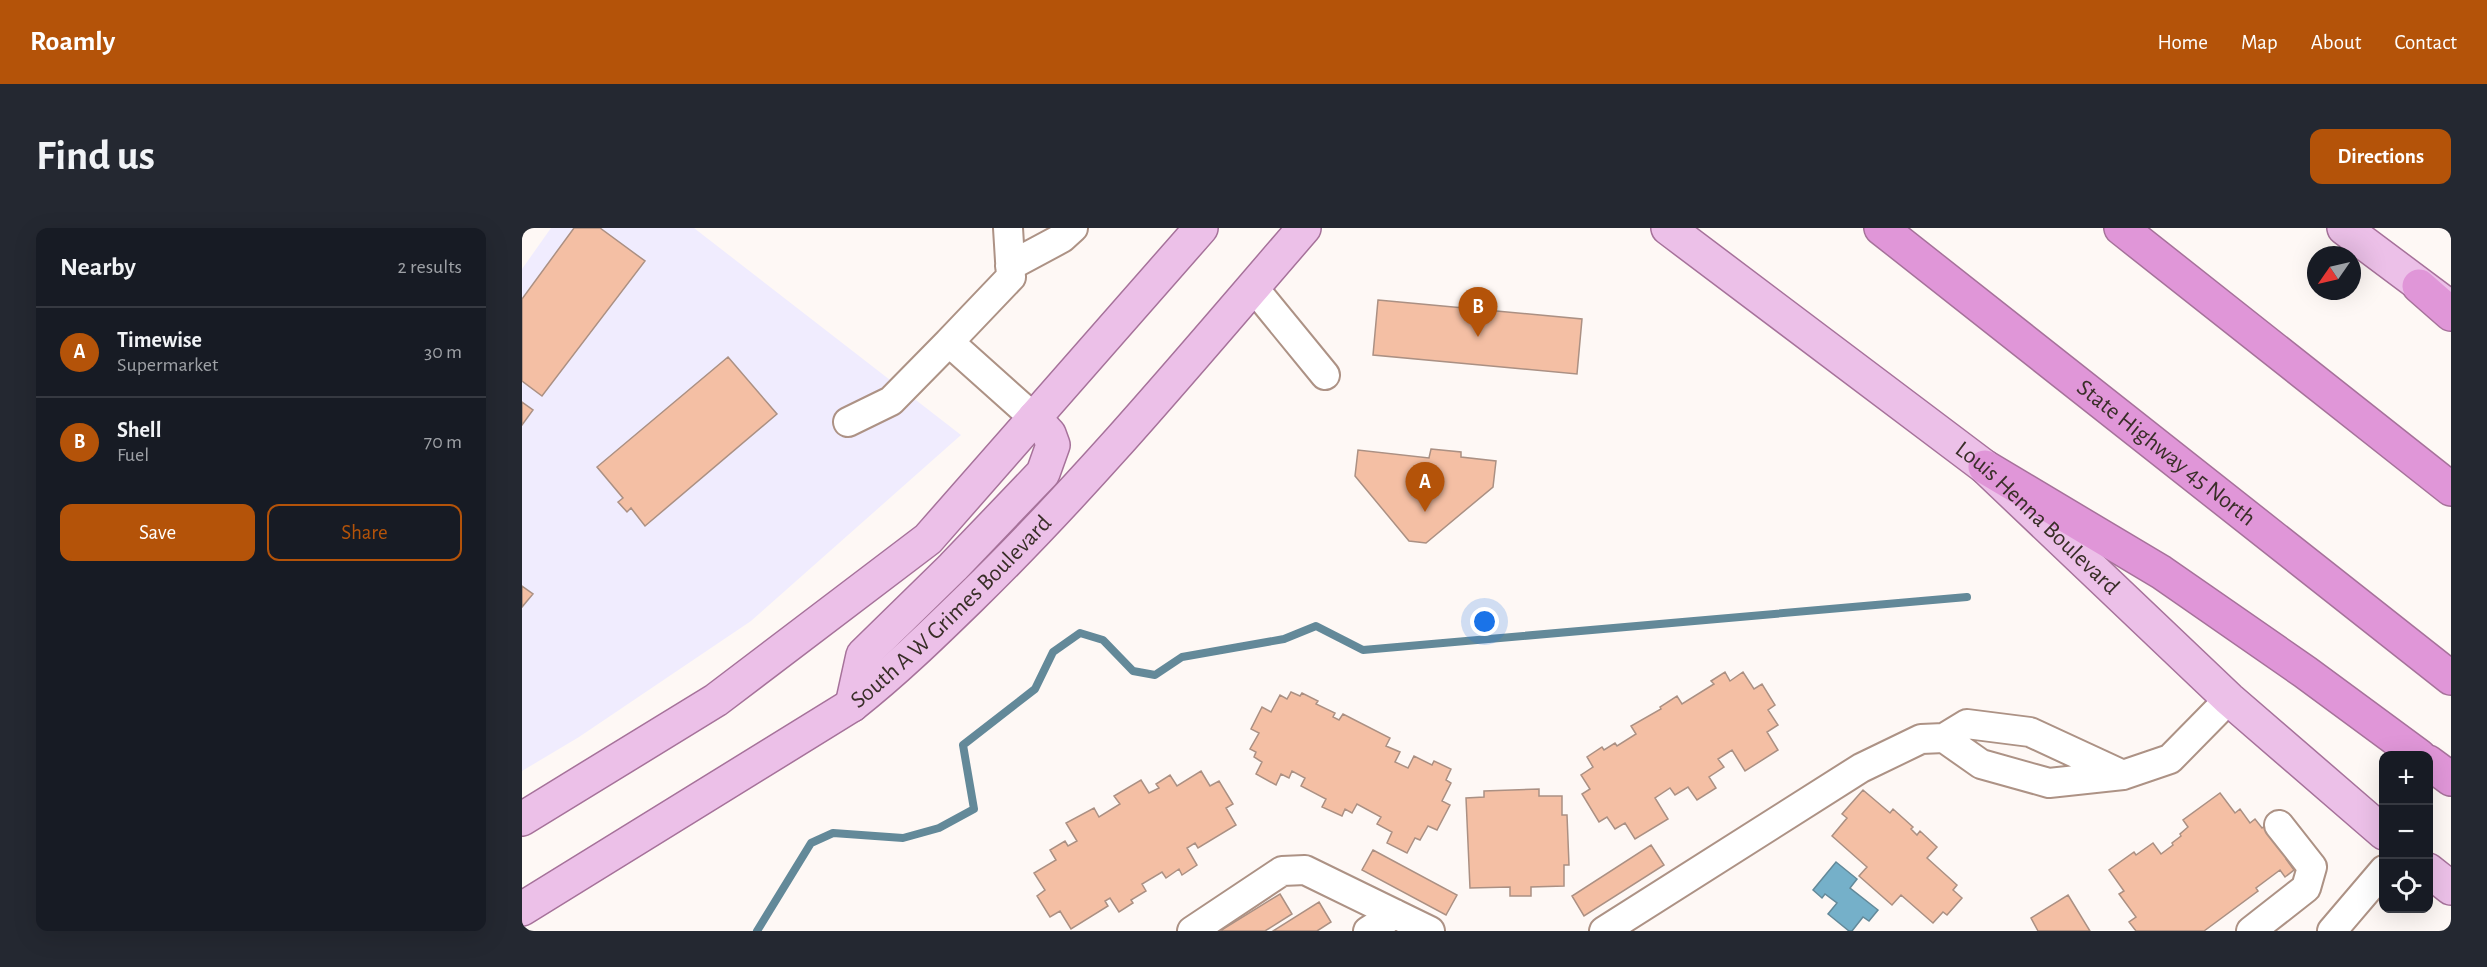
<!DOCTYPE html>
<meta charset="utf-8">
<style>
body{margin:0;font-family:"Alegreya Sans",sans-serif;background:#242831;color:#f1f3f6}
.controls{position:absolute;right:18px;bottom:18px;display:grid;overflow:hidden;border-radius:12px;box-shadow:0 6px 24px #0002}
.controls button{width:54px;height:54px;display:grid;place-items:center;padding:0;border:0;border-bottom:2px solid #363941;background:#171b24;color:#f1f3f6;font:30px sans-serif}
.compass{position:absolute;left:1785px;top:18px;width:54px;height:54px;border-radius:50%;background:#171b24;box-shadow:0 6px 24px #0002;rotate:236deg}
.you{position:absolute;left:963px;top:394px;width:21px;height:21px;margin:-15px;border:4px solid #fff;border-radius:50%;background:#1a73e8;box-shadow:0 0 0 9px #1a73e833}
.badge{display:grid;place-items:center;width:39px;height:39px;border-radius:50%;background:#b45309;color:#fff;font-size:20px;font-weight:700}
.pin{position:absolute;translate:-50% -50px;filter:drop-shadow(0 2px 3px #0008)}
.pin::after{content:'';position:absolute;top:32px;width:21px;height:18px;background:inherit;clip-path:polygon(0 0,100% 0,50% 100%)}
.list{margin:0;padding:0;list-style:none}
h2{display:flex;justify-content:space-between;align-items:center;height:78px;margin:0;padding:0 24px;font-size:26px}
h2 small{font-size:20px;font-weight:400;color:#9ea1a6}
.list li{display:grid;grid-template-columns:39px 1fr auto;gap:18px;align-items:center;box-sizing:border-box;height:90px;padding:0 24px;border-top:2px solid #363941}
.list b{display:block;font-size:22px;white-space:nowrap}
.list p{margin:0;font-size:20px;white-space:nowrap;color:#9ea1a6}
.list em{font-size:20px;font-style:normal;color:#9ea1a6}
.actions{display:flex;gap:12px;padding:18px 24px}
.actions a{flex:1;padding:14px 0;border:2px solid #b45309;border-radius:12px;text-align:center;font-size:21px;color:#b45309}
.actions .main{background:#b45309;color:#fff}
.icon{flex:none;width:33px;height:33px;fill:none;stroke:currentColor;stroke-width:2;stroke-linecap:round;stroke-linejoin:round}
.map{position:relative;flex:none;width:1929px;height:703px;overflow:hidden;border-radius:12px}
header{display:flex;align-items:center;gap:36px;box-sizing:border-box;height:84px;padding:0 30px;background:#b45309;color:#fff}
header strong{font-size:28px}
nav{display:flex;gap:33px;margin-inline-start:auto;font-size:21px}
.intro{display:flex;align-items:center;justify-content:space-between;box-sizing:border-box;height:144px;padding:0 36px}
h1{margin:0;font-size:42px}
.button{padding:15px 27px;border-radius:12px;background:#b45309;color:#fff;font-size:21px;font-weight:700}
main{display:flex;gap:36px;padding:0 36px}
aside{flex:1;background:#171b24;border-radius:12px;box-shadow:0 6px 24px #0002}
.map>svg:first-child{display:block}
.commercial{fill:#f0ecfe}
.water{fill:#75b0c9;stroke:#638999;stroke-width:1.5}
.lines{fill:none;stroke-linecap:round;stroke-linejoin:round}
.stream{stroke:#638999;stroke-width:8}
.building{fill:#f4bfa4;stroke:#ab9083;stroke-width:1.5}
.minor-casing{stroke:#ad9285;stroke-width:32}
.major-casing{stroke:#a6729a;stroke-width:36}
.highway-casing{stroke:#a6729a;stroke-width:36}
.minor{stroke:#fff;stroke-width:28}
.major{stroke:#ecc0e8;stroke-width:33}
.highway{stroke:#e096d8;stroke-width:33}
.labels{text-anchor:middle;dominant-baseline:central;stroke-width:4.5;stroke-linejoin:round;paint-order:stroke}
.street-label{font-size:24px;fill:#392e28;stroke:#fef8f5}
</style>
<header>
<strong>Roamly</strong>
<nav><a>Home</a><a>Map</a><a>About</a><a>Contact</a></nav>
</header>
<div class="intro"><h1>Find us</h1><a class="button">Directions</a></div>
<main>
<aside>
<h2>Nearby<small>2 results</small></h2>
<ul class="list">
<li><span class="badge">A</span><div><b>Timewise</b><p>Supermarket</p></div><em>30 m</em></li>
<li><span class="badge">B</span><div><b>Shell</b><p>Fuel</p></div><em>70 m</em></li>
</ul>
<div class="actions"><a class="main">Save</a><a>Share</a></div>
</aside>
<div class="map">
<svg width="1929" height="703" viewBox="0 0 1929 703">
<rect width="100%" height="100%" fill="#fef8f5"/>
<path class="commercial" d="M29 0H172L439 207 229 393 57 509 0 543V41Z"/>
<path class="water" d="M1314 634 1335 651 1328 660 1356 682 1347 693 1341 689 1330 703H1327L1306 686 1315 675 1303 666 1300 670 1291 662Z"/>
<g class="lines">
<path class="stream" d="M235 703 289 615 311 605 381 610 417 600 452 581 441 517 513 461 531 424 558 405 581 412 611 443 633 447 660 429 762 411 794 398 841 422 1445 369"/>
</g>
<path class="building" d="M52 0H78L123 33 20 168 0 153V71Z
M856 72 1060 91 1055 146 851 127Z
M206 129 255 186 123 298 109 280 105 284 96 274 101 270 75 239Z
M0 174 11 182 0 197Z
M909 221 939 224V229L974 233 971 259 904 315 887 313 833 248 836 222 907 230Z
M0 358 11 366 0 379Z
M1203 444 1208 453 1221 444 1232 461 1240 456 1253 477 1246 482 1256 497 1245 504 1256 522 1223 543 1210 522 1196 531 1202 539 1187 549 1194 560 1175 572 1166 559 1153 567 1148 560 1133 570 1146 591 1113 611 1103 595 1093 601 1085 589 1077 594 1060 566 1068 561 1059 547 1071 539 1065 529 1080 519 1082 522 1093 515 1095 518 1114 506 1109 498 1139 481 1138 479 1155 468 1160 476 1192 456 1189 453Z
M769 464 778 468 780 465 796 473 794 476 813 485 811 489 817 492 821 486 868 510 864 518 878 524 873 534 886 540 892 528 910 537 912 533 929 541 924 552 929 555 920 573 928 577 915 602 906 598 898 612 893 610 885 625 865 615 870 604 855 596 859 589 835 576 830 585 823 581 820 588 800 579 804 571 779 558 783 550 770 543 767 550 759 546 754 557 734 546 740 534 732 529 734 524 728 521 737 505 729 501 740 479 749 484 758 467 765 471Z
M679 543 688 558 697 553 711 576 704 580 714 597 676 620 673 615 665 620 675 637 660 647 657 641 644 650 640 644 620 656 624 663 609 672 611 675 597 684 588 670 583 673 586 678 549 701 538 683 528 689 515 668 523 662 512 645 534 632 528 622 543 613 546 618 555 613 544 595 572 580 577 589 598 576 592 568 619 552 627 565 637 560 634 556 648 547 655 558Z
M1017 561V568H1040V587H1045L1047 637H1042V658L1009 659V668H988V659L948 660 944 570 962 569V563Z
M1341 562 1368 585 1371 581 1391 599 1389 601 1395 607 1398 603 1415 619 1405 630 1435 657 1431 662 1440 670 1425 687 1421 684 1411 695 1379 667 1370 677 1337 648 1345 639 1310 608 1325 590 1320 586Z
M1698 565 1713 585 1718 581 1728 595 1733 591 1740 600 1744 597 1767 629 1764 631 1772 642 1763 649 1758 642 1734 660 1736 663 1682 703H1614L1607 694 1614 689 1597 666 1602 663 1587 642 1612 624 1614 627 1631 615 1639 626 1651 617 1650 615 1659 608 1658 606 1666 599 1661 592Z
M1129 617 1142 637 1062 688 1050 668Z
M851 622 935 667 924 687 840 642Z
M758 666 770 686 743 703H698Z
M1546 667 1568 703H1516L1509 690Z
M797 674 809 694 795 703H751Z"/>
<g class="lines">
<defs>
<path id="minor" d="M486 0 489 49 427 114 512 190
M488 38 540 10 551 0
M731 59 803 147
M326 194 369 173 427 114
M1422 510 1459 536 1527 555 1601 547 1648 531 1707 471
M670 703 760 643 783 642 908 703
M846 703 873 686
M1082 703 1339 540 1399 511 1422 510 1445 496 1508 504 1601 547
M1729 703 1784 660 1790 639 1757 597
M1810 703 1862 642"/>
<g id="major">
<path id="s1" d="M1146 0 1463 239 1707 471 1862 605"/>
<path d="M1822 0 1921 74"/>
<path d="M330 477 341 427 431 339 521 245 531 217 527 206 512 190"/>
<path d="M0 591 194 472 406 311 679 0"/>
<path d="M1906 642 1929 660"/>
<path id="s2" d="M0 681 330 477C372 444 410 407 448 370 567 254 673 126 782 0"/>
</g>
<g id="highway">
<path id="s3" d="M1359 0 1929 450"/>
<path d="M1599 0 1929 261"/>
<path d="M1897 58 1929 86"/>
<path d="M1463 239 1639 344 1783 444 1897 528"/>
<path d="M1906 534 1929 551"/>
</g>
</defs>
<use href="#minor" class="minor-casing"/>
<use href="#major" class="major-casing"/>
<use href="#highway" class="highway-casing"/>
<use href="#minor" class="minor"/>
<use href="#major" class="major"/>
<use href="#highway" class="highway"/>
</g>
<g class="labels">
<g class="street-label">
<text stroke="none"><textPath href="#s3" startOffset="363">State Highway 45 North</textPath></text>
<text stroke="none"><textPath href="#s1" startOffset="470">Louis Henna Boulevard</textPath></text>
<text stroke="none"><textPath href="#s2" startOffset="524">South A W Grimes Boulevard</textPath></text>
</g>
</g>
</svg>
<div class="controls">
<button>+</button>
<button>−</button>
<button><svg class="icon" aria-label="locate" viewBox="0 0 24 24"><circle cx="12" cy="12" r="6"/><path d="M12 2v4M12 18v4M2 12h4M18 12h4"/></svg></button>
</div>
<svg class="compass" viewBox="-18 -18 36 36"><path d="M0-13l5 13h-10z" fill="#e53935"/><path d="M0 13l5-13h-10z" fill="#9ea1a6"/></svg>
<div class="you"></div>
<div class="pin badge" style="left:903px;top:284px">A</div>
<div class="pin badge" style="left:956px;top:109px">B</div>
</div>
</main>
